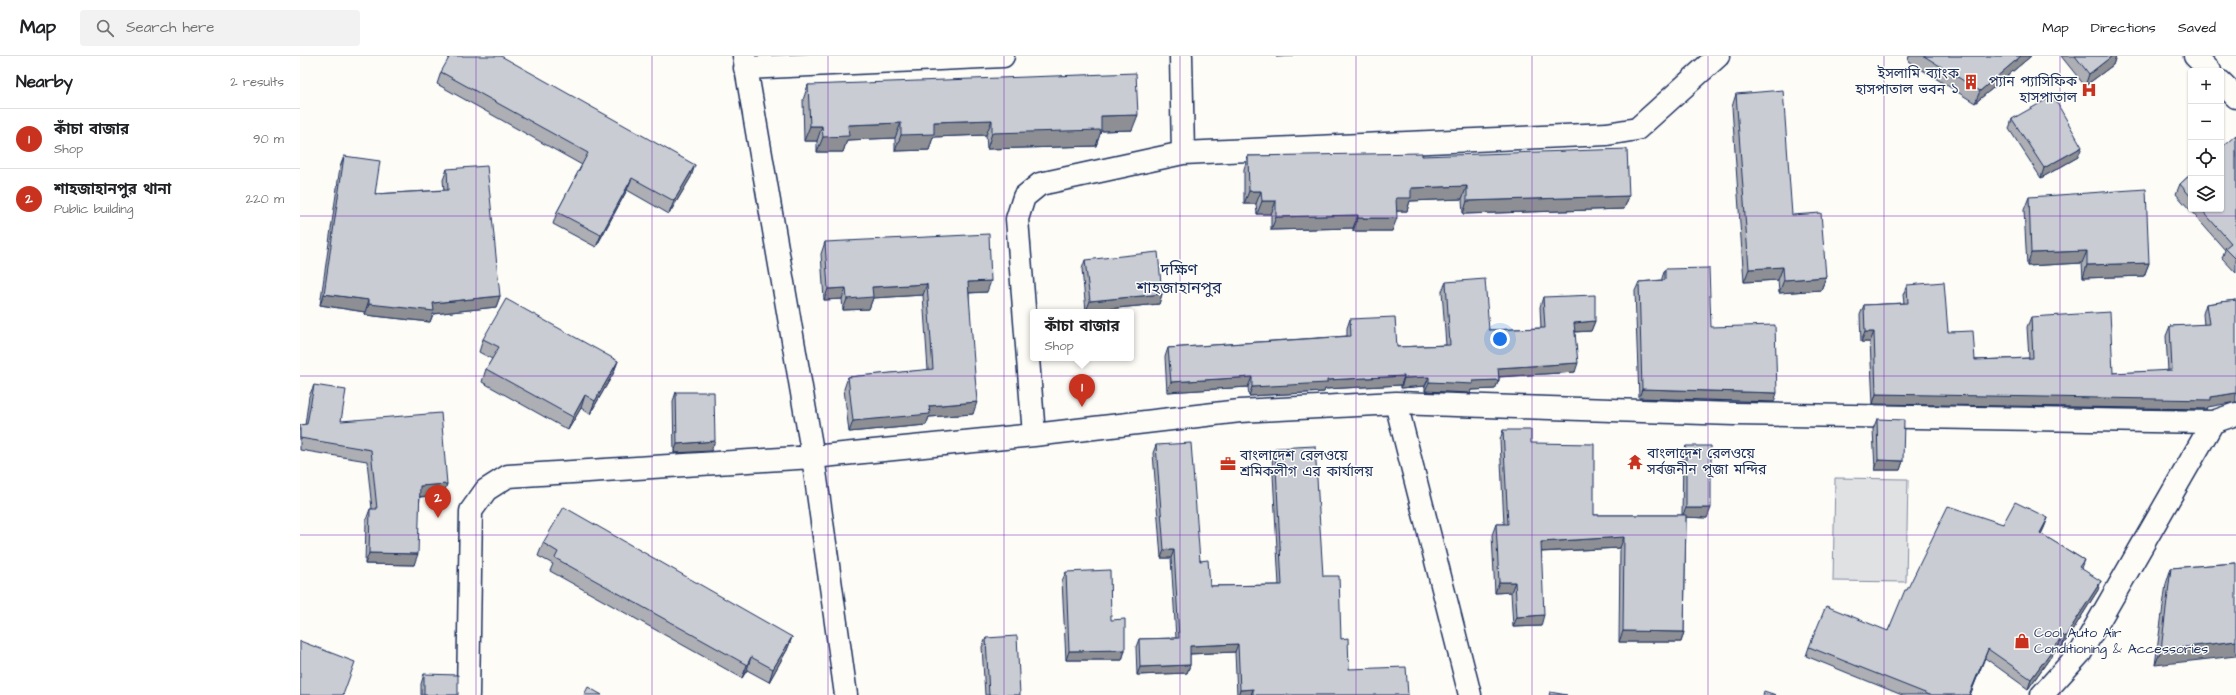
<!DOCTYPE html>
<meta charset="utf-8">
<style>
body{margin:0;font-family:"Architects Daughter","Noto Sans Bengali",sans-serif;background:#f2f2f2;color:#202124}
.controls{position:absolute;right:12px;top:12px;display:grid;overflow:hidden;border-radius:4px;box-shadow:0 1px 3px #0004}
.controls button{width:36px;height:36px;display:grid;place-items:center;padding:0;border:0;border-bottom:1px solid #e0e0e0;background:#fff;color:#202124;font:20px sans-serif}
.you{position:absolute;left:1200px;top:283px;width:14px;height:14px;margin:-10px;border:3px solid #fff;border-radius:50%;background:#1a73e8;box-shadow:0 0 0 6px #1a73e833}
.badge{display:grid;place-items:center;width:26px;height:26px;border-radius:50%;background:#c8321e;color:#fff;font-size:13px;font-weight:700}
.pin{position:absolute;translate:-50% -33px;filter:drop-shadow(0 1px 2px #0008)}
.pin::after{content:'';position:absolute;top:21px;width:14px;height:12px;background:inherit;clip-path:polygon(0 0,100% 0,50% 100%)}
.popup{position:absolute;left:730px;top:253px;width:104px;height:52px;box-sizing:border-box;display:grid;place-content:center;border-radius:4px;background:#fff;filter:drop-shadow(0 1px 3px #0005);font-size:13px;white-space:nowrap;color:#757577}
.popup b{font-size:15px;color:#202124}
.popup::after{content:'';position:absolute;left:50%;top:100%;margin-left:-8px;border:8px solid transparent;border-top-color:#fff}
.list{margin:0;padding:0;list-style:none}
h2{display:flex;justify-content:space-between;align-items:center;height:52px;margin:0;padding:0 16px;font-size:17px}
h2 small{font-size:13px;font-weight:400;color:#757577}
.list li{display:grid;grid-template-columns:26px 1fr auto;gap:12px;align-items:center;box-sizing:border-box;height:60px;padding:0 16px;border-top:1px solid #e0e0e0}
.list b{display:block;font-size:15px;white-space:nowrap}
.list p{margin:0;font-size:13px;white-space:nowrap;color:#757577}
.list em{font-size:13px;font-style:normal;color:#757577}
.icon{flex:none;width:22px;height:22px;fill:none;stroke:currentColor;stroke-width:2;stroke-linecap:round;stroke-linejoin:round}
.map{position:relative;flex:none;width:1936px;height:639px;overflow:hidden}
header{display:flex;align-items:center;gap:24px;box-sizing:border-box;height:56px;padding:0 20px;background:#fff;border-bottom:1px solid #e0e0e0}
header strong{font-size:19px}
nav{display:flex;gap:22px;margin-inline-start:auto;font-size:14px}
.search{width:280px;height:36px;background:#f2f2f2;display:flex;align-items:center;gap:10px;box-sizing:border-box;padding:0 14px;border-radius:4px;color:#757577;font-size:15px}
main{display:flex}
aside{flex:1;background:#fff}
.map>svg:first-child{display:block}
.green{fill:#e0e1e3;stroke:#7e88a0}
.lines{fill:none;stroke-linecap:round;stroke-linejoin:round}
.street-casing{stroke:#1b2f5e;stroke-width:25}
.primary-casing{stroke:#1b2f5e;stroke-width:25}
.street{stroke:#fdfcf7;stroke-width:22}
.primary{stroke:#fdfcf7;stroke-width:22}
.wall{fill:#adafb5;stroke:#1b2f5e}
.shaded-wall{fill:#8d8f94;stroke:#1b2f5e}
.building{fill:#c9ccd3;stroke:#1b2f5e}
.grid{fill:none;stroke:#7b2cbf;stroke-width:1;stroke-opacity:0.55}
.labels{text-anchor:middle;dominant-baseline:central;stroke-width:3;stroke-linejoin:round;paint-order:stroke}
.poi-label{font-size:14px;fill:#1b2f5e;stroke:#fdfcf7;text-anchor:start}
.quarter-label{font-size:16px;fill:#1b2f5e;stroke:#fdfcf7}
</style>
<header>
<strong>Map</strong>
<div class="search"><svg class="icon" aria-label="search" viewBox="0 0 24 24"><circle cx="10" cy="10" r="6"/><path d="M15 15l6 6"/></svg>Search here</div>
<nav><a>Map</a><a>Directions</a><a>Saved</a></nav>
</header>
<main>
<aside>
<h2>Nearby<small>2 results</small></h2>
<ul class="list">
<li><span class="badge">1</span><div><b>কাঁচা বাজার</b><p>Shop</p></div><em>90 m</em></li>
<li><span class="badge">2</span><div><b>শাহজাহানপুর থানা</b><p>Public building</p></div><em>220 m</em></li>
</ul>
</aside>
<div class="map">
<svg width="1936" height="639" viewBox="0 0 1936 639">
<rect width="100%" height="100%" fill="#fdfcf7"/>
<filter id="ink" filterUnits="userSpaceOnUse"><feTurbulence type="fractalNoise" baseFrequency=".025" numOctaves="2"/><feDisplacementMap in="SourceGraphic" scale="8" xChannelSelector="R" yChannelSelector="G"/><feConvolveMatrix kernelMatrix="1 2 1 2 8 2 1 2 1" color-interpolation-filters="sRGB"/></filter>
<g filter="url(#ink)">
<path class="green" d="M1535 422 1608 423 1606 526 1533 525Z"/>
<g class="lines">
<defs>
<path id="street" d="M444 0 513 401 546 639
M881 0 883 97 1307 78 1337 73 1418 0
M445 12 703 0
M1096 347 1170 639
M734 379 717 163 724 141 740 128 883 97
M168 639 171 455 186 434 208 420 513 401 734 379 940 355 1096 347 1434 358 1913 366
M1742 639 1781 596 1913 366 1936 358"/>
<path id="primary" d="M1895 0 1910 15
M1921 26 1936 41"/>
</defs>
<use href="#street" class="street-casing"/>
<use href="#primary" class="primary-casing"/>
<use href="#street" class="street"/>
<use href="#primary" class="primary"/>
</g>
<path class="wall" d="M1609 0H1731L1675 47 1608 5Z
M1761 0H1816L1813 9 1785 30Z
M141 16 391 121 369 158 327 134 296 191 253 168 257 156 282 109 137 28Z
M508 29 832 74 801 75 796 90 687 93 686 79 633 81 629 94 595 95V82L547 84 543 96H517V85H504L503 44Z
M1436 38 1492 159 1526 221 1521 234 1479 237 1478 224 1444 226 1432 51Z
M1712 63 1778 101 1741 122 1709 73Z
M1936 79V217L1922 202 1925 194 1876 138 1880 128 1891 118V153H1921Z
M44 100 75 138 144 134 143 124 147 113 200 240 196 251 133 258 130 266 65 259V256L20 249 40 111Z
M948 100H1122L1329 140 1324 153 1163 158 1162 143 1110 145 1107 155H1097L1092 175H1053V172L971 174V158H957L956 148H944V113Z
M1729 141 1849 207 1844 220 1783 222 1782 207 1727 210 1724 154Z
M525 186 687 236 669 237 673 358 629 361 626 369 549 376 544 333 548 321 628 314 623 239 573 242 569 253 543 254 542 243 524 244 521 198Z
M785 204 862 238 859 248 786 255 782 213Z
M1365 213 1411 271 1474 346 1339 342 1335 235 1339 226 1362 224V222Z
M1146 226 1189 274 1241 272 1240 251 1243 241 1295 265 1291 275 1275 276V316L1199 321V324L1195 333 1171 334 1170 337 1125 335V330L1101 332V329L1025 333 1024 336 949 340 948 331 867 336 865 301 868 292 1047 280V272L1050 263 1097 291 1146 289 1142 235Z
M1607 229 1648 276 1675 304 1729 302 1727 271 1731 261 1813 317 1868 315 1866 280 1870 270 1904 269 1903 258 1906 248 1936 244 1907 353 1573 348 1570 286H1561L1560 259 1564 249 1604 247 1603 239Z
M183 283 318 305 313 318 290 358 281 352 268 374 182 326 186 313 192 303 179 296Z
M14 329 41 365 147 428 143 439 120 441 114 509 65 508 66 464 70 453H72L67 405 0 394V369H5L9 340Z
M376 336 411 395 374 397 373 345Z
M1577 363 1603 405 1600 414H1575L1573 373Z
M1203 374 1231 387 1294 459H1382L1383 399 1386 390 1407 462 1386 461 1384 576 1381 586H1319L1320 492 1241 496V570L1213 571 1211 536 1195 537 1192 479 1196 468H1204L1200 384Z
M856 389 910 530 979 529 972 400 975 392 1023 520 1041 583 1049 613 1108 639H937L935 596 890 598V609L887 617 837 619 836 591 839 583 876 582 871 502H861L853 397Z
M1748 462 1741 478 1784 504 1781 512 1798 534 1762 591 1759 589 1728 633 1685 602 1670 639H1602L1506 600 1509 591 1588 575 1607 534 1703 468Z
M243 487 492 581 487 594 469 626 447 614 442 622 250 515 253 508 238 500Z
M1936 507 1855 609 1866 528 1871 512Z
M766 516 811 564 825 594 822 604H766L762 525Z
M686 582 720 639H685L682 591Z
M124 618 158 639H121V628Z"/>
<path class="shaded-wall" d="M977 0H994L976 1Z
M1721 0H1731L1675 47 1680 35Z
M1812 0H1816L1813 9 1785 30 1789 18Z
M838 59 832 74 801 75 796 90 687 93 692 77 801 60Z
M692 64 686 79 633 81 629 94 595 95 601 79 634 66Z
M601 67 595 82 547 84 543 96H517L523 81 548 69Z
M510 70H522L517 85H504Z
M1782 91 1778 101 1741 122 1744 112Z
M395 109 391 121 369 158 374 145Z
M332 122 327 134 296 191 301 179Z
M1167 130 1162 143 1110 145 1107 155H1092L1096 142 1111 132Z
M949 135H961L956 148H944Z
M1329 140 1324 153 1163 158 1167 145Z
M962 145H976L971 158H957Z
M1058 159 1053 172 971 174 976 161Z
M1058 162H1097L1092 175H1053Z
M1787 195 1782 207 1727 210 1731 197Z
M1849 207 1844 220 1783 222 1787 209Z
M1483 211 1478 224 1444 226 1449 213Z
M1526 221 1521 234 1479 237 1484 224Z
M691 225 687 236 664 237 668 226Z
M627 228 623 239 573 242 569 253 543 254 547 243 572 231Z
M546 232 542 243 524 244 528 233Z
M24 238 69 244 65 256 20 249Z
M862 238 859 248 786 255 790 245Z
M200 240 196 251 133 258 130 266 65 259 69 248 133 247Z
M1295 265 1291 275 1271 276 1274 267Z
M1565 276H1574L1570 286H1561Z
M318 305 313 318 290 358 295 345Z
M1278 307 1275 316 1195 321 1198 312Z
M1104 320 1101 329 1025 333 1024 336 949 340 952 331 1027 324Z
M952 321 948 331 867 336 871 326Z
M1129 321 1125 330 1101 332 1104 322Z
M1199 324 1195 333 1171 334 1170 337 1125 335 1129 326Z
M1342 333 1477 337 1474 346 1339 342Z
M1936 337V346L1908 351 1907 353 1573 348 1576 338 1911 341Z
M285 339 281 352 268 374 273 361Z
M677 346 673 358 629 361 626 369 549 376 553 365 629 350Z
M415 385 411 395 374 397 377 388Z
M1578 404 1603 405 1600 414H1575Z
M147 428 143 439 116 441 120 430Z
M1386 452H1411L1407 462 1382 461Z
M1748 462 1744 472 1737 487 1740 477Z
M1324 481 1320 492 1237 496 1241 486Z
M864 494H874L871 502H861Z
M69 497 118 498 114 509 65 508Z
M1801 525 1798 534 1762 591 1765 581Z
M1199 526H1215L1211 536 1195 537Z
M1244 559 1241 570 1213 571 1217 561Z
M1323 575 1384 576 1381 586H1319Z
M1763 579 1759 589 1728 633 1731 623Z
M492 581 487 594 469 626 473 613Z
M1936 585V600L1855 609 1861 594Z
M938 588 935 596 887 598 890 590Z
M1688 593 1670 639H1669Z
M825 594 822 604H766L769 595Z
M451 601 447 614 442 622 447 609Z
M890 609 887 617 837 619 840 611Z
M953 633 951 639H938L940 634Z"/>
<path class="building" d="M150 0H201L395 109 374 145 332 122 301 179 257 156 288 97 141 16Z
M1624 0H1721L1680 35Z
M1775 0H1812L1789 18Z
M836 17 838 59 801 60V74L692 77V64L634 66V78L601 79V67L548 69 549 80 523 81 522 70H510L508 29Z
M1483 34 1492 159 1521 157 1526 221 1484 224 1483 211 1449 213 1436 38Z
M1753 40 1782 91 1744 112 1712 63Z
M1936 79V203L1925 192 1931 187 1901 153H1921V92Z
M1327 93 1329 140 1167 145V130L1111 132V142H1096L1097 162H1058V159L976 161V145H962L961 135H949L948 100 1122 97V100Z
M44 100 80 105 75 138 148 134 147 113 187 110 200 240 133 247 134 255 69 248V244L24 238Z
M1891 118V141L1880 128Z
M1846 133 1849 207 1787 209V195L1731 197 1729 141Z
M689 178 691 225 668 226 677 346 629 350 630 358 553 365 548 321 633 313 627 228 572 231 573 241 547 243 546 232 528 233 525 186Z
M858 196 862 238 790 245 785 204Z
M1409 212 1411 271 1475 269 1477 337 1342 333 1339 226 1365 224V213Z
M1185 223 1189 274 1245 272 1243 241 1295 239V265L1274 267 1278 307 1198 312 1199 324 1173 325V328L1129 326V321L1104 322V320L1027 324V327L952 331V321L871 326 868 292 1051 280 1050 263 1095 261 1097 291 1150 289 1146 226Z
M1644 226 1648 276 1673 275 1675 304 1733 302 1731 261 1810 256 1813 317 1872 314 1870 270 1909 268 1906 248 1936 244V337L1911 341V344L1576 338 1574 276H1565L1564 249 1608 247 1607 229Z
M206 243 318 305 295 345 285 339 273 361 186 313 199 291 183 283Z
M14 329 46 334 41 365 141 357 147 428 120 430 118 498 69 497 70 453H77L71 394 0 382V369L7 368Z
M376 336H414L415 385 377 388Z
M1577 363 1604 364 1603 405 1578 404Z
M1203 374H1231V387L1294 388V459H1386L1384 576 1323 575 1324 481 1241 486 1244 559 1217 561 1215 526H1199L1196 468H1208Z
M891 387 900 505 908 504 910 530 982 529 975 392 1015 390 1023 520H1039L1041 583 1048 582 1049 613 1106 611 1108 639H953V633L940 634 938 588 890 590V609L840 611 839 583 879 582 874 494H864L856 389Z
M1386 390H1411V452H1386Z
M1715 446 1748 462 1740 477 1784 504 1779 511 1801 525 1765 581 1763 579 1731 623 1688 593 1669 639H1630L1509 591 1526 550 1588 575 1605 534H1607L1648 450 1703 468Z
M264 451 492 581 473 613 451 601 447 609 255 502 258 496 243 487Z
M1936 507V585L1861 594 1871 512Z
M810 514 811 564 825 563V594L769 595 766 516Z
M717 580 720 639H689L686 582Z
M0 585 55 606 43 639H0Z
M124 618 158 619V639H124Z
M288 631 302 639H284Z
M1464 635 1476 639H1463Z
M1250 636 1267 639H1249Z"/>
</g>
<path class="grid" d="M176 0V639M352 0V639M528 0V639M704 0V639M880 0V639M1056 0V639M1232 0V639M1408 0V639M1584 0V639M1760 0V639M0 160H1936M0 320H1936M0 479H1936"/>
<defs>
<symbol id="building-bare" viewBox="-9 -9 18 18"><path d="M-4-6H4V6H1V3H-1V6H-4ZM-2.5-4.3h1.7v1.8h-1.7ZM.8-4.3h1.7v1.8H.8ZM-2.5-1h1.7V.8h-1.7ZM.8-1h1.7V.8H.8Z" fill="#c8321e" stroke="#fdfcf7" stroke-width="2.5" paint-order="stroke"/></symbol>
<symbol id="hospital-bare" viewBox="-9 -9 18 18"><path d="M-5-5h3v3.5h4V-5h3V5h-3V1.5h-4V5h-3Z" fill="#c8321e" stroke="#fdfcf7" stroke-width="2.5" paint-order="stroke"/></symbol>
<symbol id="temple-bare" viewBox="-9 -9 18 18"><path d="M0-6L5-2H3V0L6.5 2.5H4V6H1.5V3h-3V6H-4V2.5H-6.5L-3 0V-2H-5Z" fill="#c8321e" stroke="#fdfcf7" stroke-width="2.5" paint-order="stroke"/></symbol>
<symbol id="office-bare" viewBox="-9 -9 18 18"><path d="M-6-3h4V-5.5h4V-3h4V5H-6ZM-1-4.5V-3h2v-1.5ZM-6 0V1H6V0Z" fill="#c8321e" stroke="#fdfcf7" stroke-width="2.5" paint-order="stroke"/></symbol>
<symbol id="shop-bare" viewBox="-9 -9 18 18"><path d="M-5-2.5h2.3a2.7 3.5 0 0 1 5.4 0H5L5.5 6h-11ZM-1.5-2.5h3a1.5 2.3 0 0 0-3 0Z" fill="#c8321e" stroke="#fdfcf7" stroke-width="2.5" paint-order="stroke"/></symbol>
</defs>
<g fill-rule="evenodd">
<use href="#building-bare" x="1660" y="15" width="22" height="22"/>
<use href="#hospital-bare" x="1778" y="23" width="22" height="22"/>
<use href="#temple-bare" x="1324" y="395" width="22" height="22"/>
<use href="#office-bare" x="917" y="397" width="22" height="22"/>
<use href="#shop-bare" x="1711" y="574" width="22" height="22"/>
</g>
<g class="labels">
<g class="poi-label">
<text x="1659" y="18" text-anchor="end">ইসলামি ব্যাংক<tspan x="1659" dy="16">হাসপাতাল ভবন ১</tspan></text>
<text x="1777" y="26" text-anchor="end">প্যান প্যাসিফিক<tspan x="1777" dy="16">হাসপাতাল</tspan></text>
<text x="1347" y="398">বাংলাদেশ রেলওয়ে<tspan x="1347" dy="16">সর্বজনীন পূজা মন্দির</tspan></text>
<text x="940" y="400">বাংলাদেশ রেলওয়ে<tspan x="940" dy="16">শ্রমিকলীগ এর কার্যালয়</tspan></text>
<text x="1734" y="577">Cool Auto Air<tspan x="1734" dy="16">Conditioning &amp; Accessories</tspan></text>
</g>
<g class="quarter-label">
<text x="879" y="214">দক্ষিণ<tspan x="879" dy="18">শাহজাহানপুর</tspan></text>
</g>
</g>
</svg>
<div class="controls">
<button>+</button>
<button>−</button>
<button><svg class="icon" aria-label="locate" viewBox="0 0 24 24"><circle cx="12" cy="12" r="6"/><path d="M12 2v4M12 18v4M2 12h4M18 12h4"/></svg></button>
<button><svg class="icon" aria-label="layers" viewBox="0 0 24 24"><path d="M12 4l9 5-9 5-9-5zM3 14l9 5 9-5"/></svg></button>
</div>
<div class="you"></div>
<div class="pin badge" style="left:782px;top:351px">1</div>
<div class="popup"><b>কাঁচা বাজার</b>Shop</div>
<div class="pin badge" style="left:138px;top:462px">2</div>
</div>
</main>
